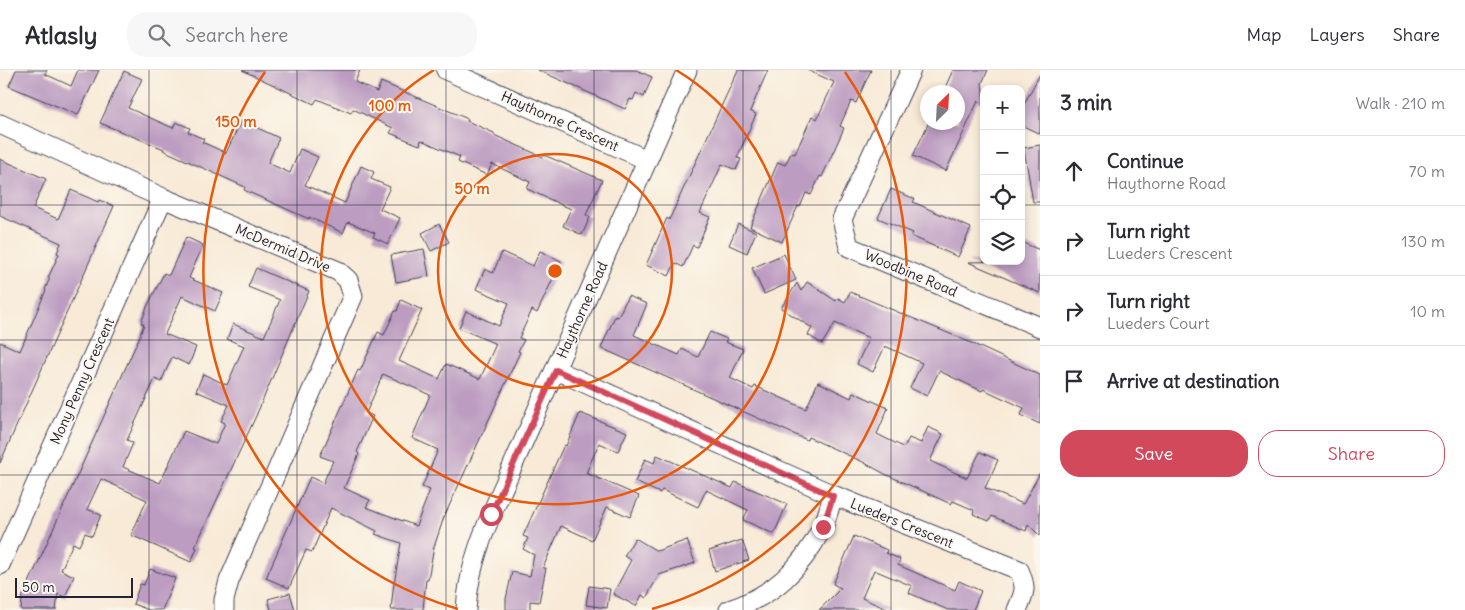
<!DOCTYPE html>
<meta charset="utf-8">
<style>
body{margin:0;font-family:Delius,sans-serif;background:#f7f7f7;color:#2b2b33}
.controls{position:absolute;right:15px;top:15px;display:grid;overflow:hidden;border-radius:10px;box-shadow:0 2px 8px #0003}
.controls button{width:45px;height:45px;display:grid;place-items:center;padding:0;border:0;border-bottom:1px solid #e1e1e2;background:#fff;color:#2b2b33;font:25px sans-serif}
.compass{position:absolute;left:920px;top:15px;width:45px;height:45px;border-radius:50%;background:#fff;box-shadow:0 2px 8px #0003;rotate:24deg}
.scale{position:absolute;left:15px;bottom:12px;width:118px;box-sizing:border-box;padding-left:5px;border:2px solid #22223b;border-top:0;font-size:14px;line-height:18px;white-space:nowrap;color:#22223b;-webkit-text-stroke:4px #fbf7ec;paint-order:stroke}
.stop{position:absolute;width:15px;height:15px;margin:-11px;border:4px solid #d1495b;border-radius:50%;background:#fff}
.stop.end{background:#d1495b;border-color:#fff;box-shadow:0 1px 5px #0008}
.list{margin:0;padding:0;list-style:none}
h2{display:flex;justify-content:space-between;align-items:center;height:65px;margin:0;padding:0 20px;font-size:21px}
h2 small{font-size:16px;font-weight:400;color:#7c7c81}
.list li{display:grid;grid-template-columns:32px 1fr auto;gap:15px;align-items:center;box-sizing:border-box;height:70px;padding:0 20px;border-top:1px solid #e1e1e2}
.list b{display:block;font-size:19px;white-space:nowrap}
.list p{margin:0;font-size:16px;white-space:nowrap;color:#7c7c81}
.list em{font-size:16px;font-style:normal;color:#7c7c81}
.actions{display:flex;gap:10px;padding:15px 20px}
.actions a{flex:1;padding:11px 0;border:1px solid #d1495b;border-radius:20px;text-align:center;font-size:18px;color:#d1495b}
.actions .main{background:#d1495b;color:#fff}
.icon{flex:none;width:28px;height:28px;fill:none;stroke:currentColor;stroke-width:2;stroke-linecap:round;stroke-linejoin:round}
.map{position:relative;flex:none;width:1040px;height:540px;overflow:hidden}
header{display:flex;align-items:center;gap:30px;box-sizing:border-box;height:70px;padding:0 25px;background:#fff;border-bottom:1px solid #e1e1e2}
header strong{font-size:24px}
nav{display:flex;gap:28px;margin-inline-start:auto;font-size:18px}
.search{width:350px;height:45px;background:#f7f7f7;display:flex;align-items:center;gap:12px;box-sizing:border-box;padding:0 18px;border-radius:20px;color:#7c7c81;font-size:19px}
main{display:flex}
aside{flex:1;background:#fff}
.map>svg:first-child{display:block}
.building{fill:#bc9cc1;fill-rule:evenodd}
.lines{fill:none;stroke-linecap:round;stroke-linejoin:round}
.minor-casing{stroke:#424052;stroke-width:21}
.minor{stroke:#fff;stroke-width:19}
.route{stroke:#d1495b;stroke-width:6}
.grid{fill:none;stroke:#22223b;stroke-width:1;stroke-opacity:0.55}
.ring{fill:none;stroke:#e8590c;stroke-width:2.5}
.labels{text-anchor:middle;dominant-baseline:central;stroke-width:4;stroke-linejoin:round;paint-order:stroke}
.street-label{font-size:14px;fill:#22223b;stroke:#fbf7ec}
.centre{fill:#e8590c;stroke:#fbf7ec;stroke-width:2.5}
.ring-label{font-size:15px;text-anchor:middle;font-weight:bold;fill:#e8590c;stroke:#fbf7ec;stroke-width:4;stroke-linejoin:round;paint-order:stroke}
</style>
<header>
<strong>Atlasly</strong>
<div class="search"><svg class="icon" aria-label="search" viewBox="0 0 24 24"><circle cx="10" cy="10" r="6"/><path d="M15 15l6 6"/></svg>Search here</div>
<nav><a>Map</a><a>Layers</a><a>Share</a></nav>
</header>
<main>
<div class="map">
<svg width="1040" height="540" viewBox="0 0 1040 540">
<rect width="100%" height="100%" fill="#fbf7ec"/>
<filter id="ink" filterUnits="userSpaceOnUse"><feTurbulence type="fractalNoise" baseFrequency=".02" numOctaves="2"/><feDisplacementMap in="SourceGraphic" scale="10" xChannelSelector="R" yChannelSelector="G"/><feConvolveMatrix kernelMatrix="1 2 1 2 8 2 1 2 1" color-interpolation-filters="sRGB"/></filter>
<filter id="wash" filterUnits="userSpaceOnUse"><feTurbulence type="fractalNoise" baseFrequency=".0096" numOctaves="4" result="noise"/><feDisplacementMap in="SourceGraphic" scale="20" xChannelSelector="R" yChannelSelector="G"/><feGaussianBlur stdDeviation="1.12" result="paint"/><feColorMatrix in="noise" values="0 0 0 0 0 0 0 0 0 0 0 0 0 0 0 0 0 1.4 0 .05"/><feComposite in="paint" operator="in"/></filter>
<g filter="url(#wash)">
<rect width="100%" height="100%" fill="#f8ead7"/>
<g id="blocks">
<path class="building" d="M16 0H47L45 4 71 16 78 0H99L78 45 9 16Z
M242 0H360L355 12 377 22 381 12 468 49 467 51 494 63V65L543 87 544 85 602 110 586 145 590 147 582 165 563 156 571 139 527 119 530 112 492 94 487 105 458 92 460 87 421 70 420 75 417 74 390 63 393 58 353 39 351 43 317 29 314 34Z
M538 0H636L652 7 644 27 636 23 633 30 630 29 625 39Z
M738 0H768L750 41 756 44 737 88 741 89 736 100 722 94 700 143 710 147 697 177 693 175 683 197 675 193 669 206 646 195 667 148 669 150Z
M807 0H871L856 33 851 31 840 56 844 58 822 107 820 106 811 125 806 123 800 137 798 136 782 172 750 157 778 92 785 95 791 83 795 84 812 46 817 49 834 12Z
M953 0H988L982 13 984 34 978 31 946 101 913 86 929 52H958V22H943Z
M124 1 142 9 128 38 173 58 176 52 190 58 188 62 204 69 202 72 226 83 241 51 262 60 279 68 268 93 290 103 300 79 318 87 305 115 345 133 361 96 374 102 371 109 390 117 380 139 400 148 388 174 373 167 375 163 348 152 343 163 309 147V149L244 120 245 117 163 80 164 79 100 53Z
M1040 4V64L1021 55V40Z
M1040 75V132H1033L1024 78Z
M0 89 46 109 33 138 58 149 71 120 98 132 99 130 114 136 0 393V272L20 281 46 220 45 219 50 208H48L59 184 57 183 61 173 0 146Z
M891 119 915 129 913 132 971 158 958 187 911 166 913 163 878 148Z
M439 154 449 172 431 181 422 163Z
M738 154 756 162 747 183 729 175Z
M186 167 203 175 189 208 223 223 215 241 182 226 165 264 196 277 189 295 172 287 161 312 155 309 127 370 133 373 123 397 160 413 184 361 216 374 225 353 221 351 229 335 196 321 203 304 227 315 244 276 227 269 233 254 264 267 280 230 248 217 256 198 309 221 256 346 195 477 197 478 191 492 131 465 147 430 101 409 87 439 101 445 92 466 85 463 79 476 73 473 61 500 74 506 65 527 58 524 56 540H21L22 528 42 484 139 268 144 254 141 253 147 237 164 203 169 205Z
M1021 172 1040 180V223L968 192 1021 191Z
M424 179 429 206 396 212 391 185Z
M540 181 561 191 537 243 532 240 519 268 524 270 518 281 520 282 444 447 434 477 428 509H426L423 540H391L393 520 401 473 375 464 377 461 331 438 312 482 306 480 289 518 266 508 310 407 323 413 333 391 320 386 358 300 360 301 378 262 384 265 395 241H397L401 230 422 240 399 291 439 309 446 294 480 309 496 274 459 258 466 241 499 256 509 233 476 219 485 199 493 203 502 182 533 196ZM383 304 430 325 412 368 438 380 422 417 430 420 416 456 366 437 370 430 344 418 359 384 357 382 373 346 366 343Z
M784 184 796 210 764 224 752 198Z
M807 212 836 231 838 228 845 232 850 222 967 271 1040 305V354L1021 345 1024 338 983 319 982 321 939 301 927 326 910 318 922 293 885 276 873 302 857 294 869 268 835 253 822 274 808 265 812 258 781 238 797 213 801 221Z
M628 226 647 234 634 265 679 285 682 279 698 287 710 262 727 269 725 272 743 279 730 308 753 319 755 316 806 339 818 312 851 328 853 322 888 338 877 364 903 377 905 376 909 368 921 373 928 357 943 364 930 391 967 408 980 382 998 390 985 418 1023 434 1040 403V466L1028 454 1026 461 992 446 989 451 973 444 974 440 953 431 951 434 885 404 863 392 808 367 807 370 601 278 615 246 618 247Z
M580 343 627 362 618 381 599 373 586 403 639 426 630 447 607 437 592 470 561 456 543 498H546L539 532 530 531V540H506V529L512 502 530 506 534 485 523 479 528 468 523 466 564 375 566 376Z
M657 385 732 418 735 412 787 434 774 464 743 450 748 440 706 420 698 437 662 420 660 423 635 412 645 389 654 393Z
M854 466 887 480 886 483 900 489 898 495 955 520 959 511 981 521 973 540H948L909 523 912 516 874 500 862 528 889 540H819L841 518 833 514Z
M635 468 657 481 687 470 695 493 659 505 646 528 642 525 636 536 613 524 631 490 624 486Z
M742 470 749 490 715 501 709 481Z
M150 499 175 508 162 540H149L133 534 140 514 144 515Z
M589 516 610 519 607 538 586 535Z
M290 523 295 540H271L268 529Z"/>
</g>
</g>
<g filter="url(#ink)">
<use href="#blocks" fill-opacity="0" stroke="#424052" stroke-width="1"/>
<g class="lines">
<defs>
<path id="minor" d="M446 0 647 90
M911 0 842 149 849 177 1040 257
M0 54 163 128 338 201 348 210 353 226 229 511 224 530V540
M556 300 833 425 1019 500C1027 519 1025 521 1017 540
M0 495 163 128
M466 540C468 506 478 476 491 445L687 0
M729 540C773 526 801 499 822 458 827 448 830 436 833 425"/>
</defs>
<use href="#minor" class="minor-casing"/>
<use href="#minor" class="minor"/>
</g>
</g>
<g class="lines" filter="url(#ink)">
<path class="route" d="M491 444 556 300 833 426 823 457"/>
</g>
<path class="grid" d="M149 0V540M297 0V540M446 0V540M594 0V540M743 0V540M891 0V540M0 135H984M1021 135H1040M0 270H1040M0 405H1040"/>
<g class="ring">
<circle cx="555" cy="201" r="117"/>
<path d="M676 0A234 234 0 1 1 434 0"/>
<path d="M458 539A352 352 0 0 1 265 2M845 2A352 352 0 0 1 652 539"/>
</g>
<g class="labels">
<g class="street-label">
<text transform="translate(560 51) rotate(24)">Haythorne Crescent</text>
<text transform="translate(283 178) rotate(23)">McDermid Drive</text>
<text transform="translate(911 203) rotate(23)">Woodbine Road</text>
<text transform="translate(582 240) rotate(-66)">Haythorne Road</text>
<text transform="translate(82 311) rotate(-66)">Mony Penny Crescent</text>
<text transform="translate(902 453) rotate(22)">Lueders Crescent</text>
</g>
</g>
<circle cx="555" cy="201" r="8" class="centre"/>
<g class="ring-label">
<text x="390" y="41">100 m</text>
<text x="236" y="57">150 m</text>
<text x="472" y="124">50 m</text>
</g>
</svg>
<div class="controls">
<button>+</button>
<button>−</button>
<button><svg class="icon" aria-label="locate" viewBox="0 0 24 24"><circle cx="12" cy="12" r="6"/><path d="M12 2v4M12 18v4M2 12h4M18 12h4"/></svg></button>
<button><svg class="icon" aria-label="layers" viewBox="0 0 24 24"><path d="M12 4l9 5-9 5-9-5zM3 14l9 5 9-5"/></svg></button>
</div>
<svg class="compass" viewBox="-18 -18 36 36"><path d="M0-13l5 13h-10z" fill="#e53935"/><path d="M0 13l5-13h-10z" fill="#7c7c81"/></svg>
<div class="scale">50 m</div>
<div class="stop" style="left:491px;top:444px"></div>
<div class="stop end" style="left:823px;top:457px"></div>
</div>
<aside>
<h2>3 min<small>Walk · 210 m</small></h2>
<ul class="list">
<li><svg class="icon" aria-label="ahead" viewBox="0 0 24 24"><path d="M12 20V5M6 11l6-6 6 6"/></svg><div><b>Continue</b><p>Haythorne Road</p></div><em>70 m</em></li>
<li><svg class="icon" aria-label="right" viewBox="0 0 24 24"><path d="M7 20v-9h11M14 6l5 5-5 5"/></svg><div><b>Turn right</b><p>Lueders Crescent</p></div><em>130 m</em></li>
<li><svg class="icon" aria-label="right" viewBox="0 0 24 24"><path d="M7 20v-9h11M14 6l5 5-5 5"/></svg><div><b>Turn right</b><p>Lueders Court</p></div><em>10 m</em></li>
<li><svg class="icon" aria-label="arrive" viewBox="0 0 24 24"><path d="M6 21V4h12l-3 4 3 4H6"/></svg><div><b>Arrive at destination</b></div></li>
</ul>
<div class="actions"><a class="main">Save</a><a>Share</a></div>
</aside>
</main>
